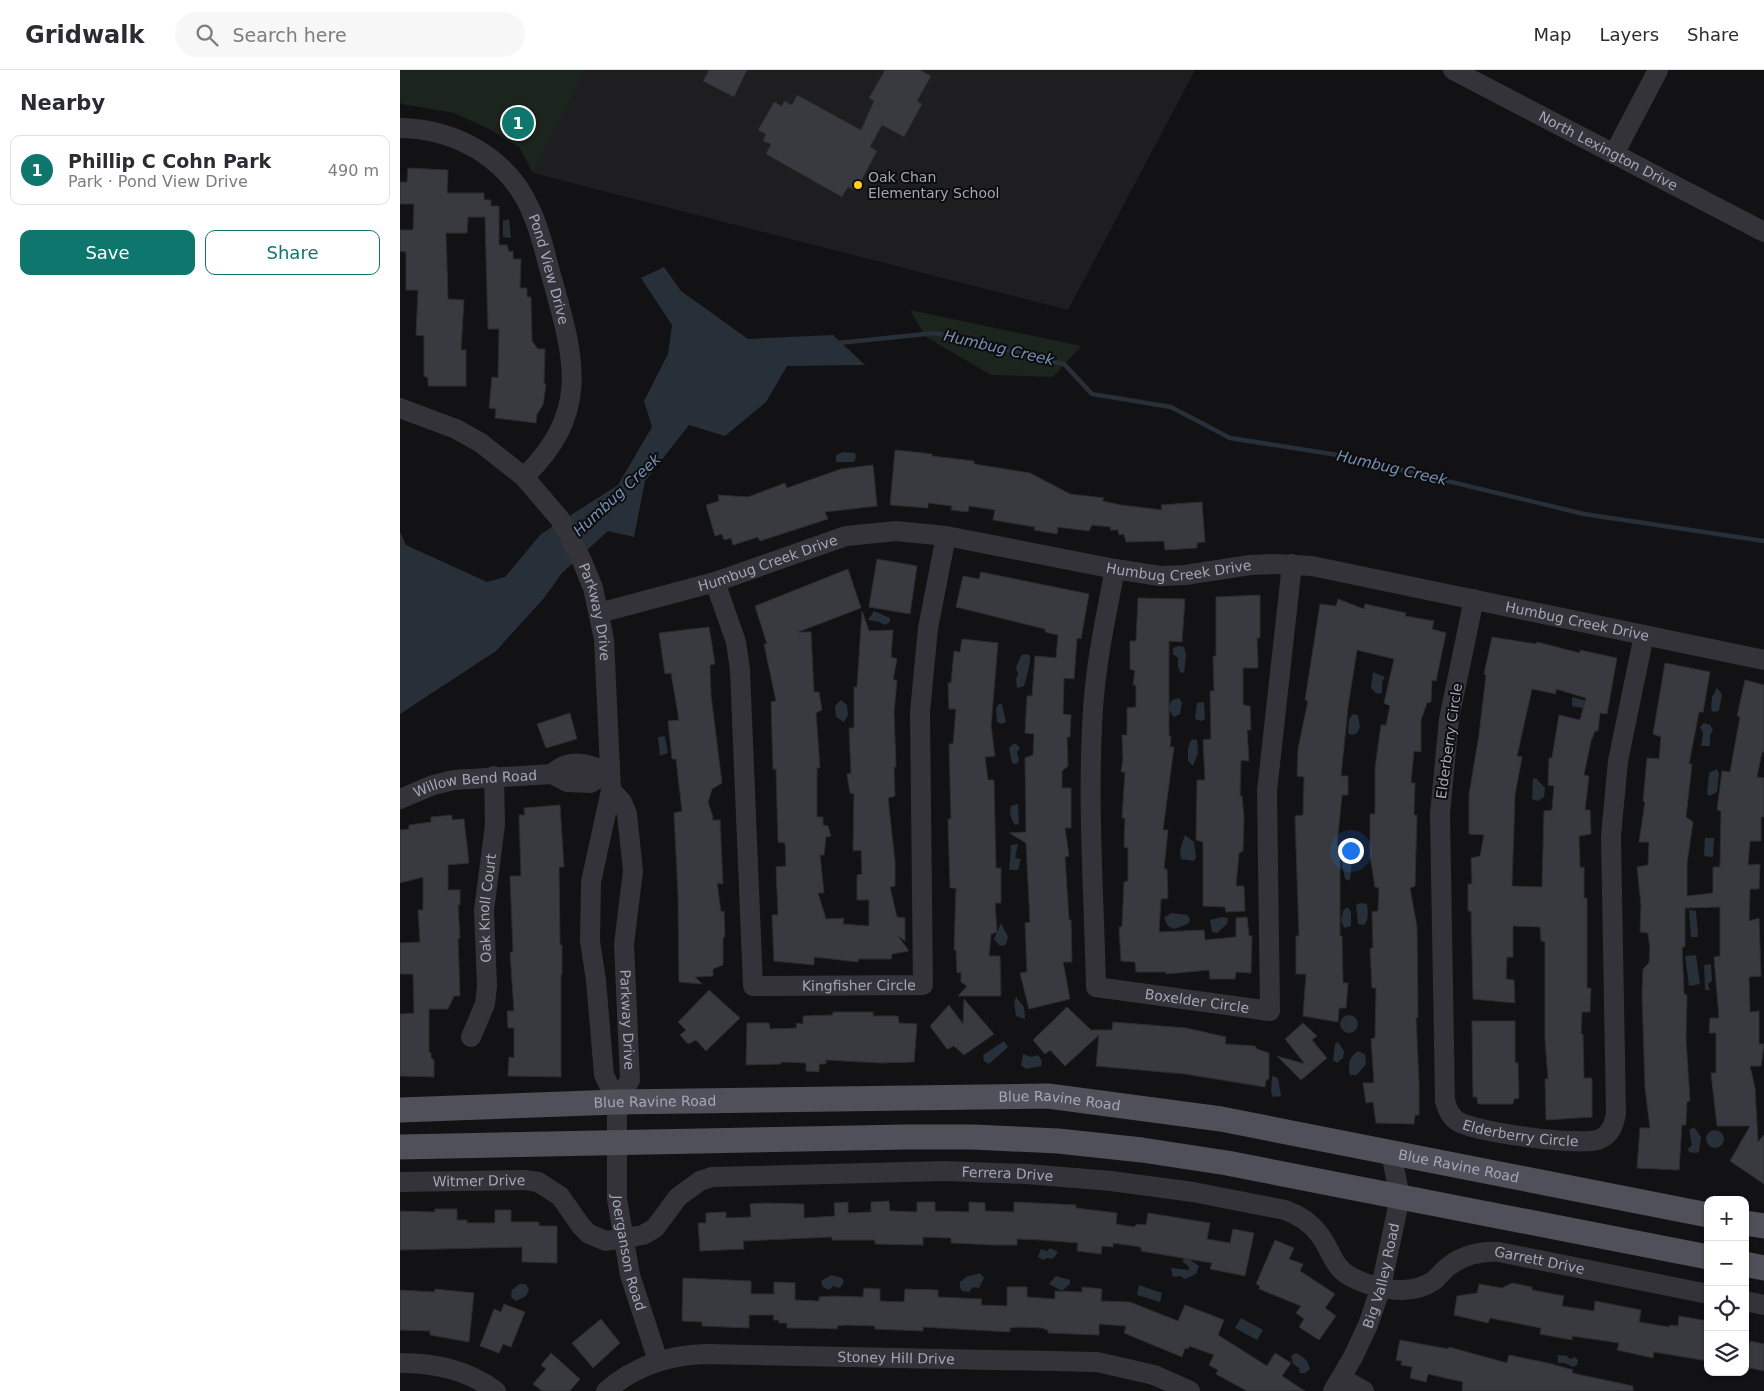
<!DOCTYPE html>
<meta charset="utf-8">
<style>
body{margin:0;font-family:"DejaVu Sans",sans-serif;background:#f7f7f7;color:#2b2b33}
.controls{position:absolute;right:15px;bottom:15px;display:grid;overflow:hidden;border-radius:10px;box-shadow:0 1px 4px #0004}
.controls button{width:45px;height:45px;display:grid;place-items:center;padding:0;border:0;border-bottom:1px solid #e1e1e2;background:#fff;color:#2b2b33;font:25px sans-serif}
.you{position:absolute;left:950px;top:780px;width:18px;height:18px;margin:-12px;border:4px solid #fff;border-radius:50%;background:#1a73e8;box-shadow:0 0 0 8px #1a73e833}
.badge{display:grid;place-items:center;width:32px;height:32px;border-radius:50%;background:#0f766e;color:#fff;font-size:16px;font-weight:700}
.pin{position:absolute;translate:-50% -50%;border:2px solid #fff;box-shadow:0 1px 5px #0006}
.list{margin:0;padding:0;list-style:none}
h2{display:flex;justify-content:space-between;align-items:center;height:65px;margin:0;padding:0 20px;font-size:21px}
h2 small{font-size:16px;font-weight:400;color:#7c7c81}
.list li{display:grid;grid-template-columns:32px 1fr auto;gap:15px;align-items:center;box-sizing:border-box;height:70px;margin:0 10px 10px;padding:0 10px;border:1px solid #e1e1e2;border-radius:10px}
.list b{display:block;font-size:19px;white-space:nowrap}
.list p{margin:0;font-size:16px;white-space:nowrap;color:#7c7c81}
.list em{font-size:16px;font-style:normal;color:#7c7c81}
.actions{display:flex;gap:10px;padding:15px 20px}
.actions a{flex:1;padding:11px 0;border:1px solid #0f766e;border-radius:10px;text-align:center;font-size:18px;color:#0f766e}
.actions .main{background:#0f766e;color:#fff}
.icon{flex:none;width:28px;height:28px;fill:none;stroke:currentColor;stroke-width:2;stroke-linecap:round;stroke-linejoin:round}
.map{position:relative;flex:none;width:1364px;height:1321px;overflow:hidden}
header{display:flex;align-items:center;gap:30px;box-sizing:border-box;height:70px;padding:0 25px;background:#fff;border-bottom:1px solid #e1e1e2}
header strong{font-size:24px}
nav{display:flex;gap:28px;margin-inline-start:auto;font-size:18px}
.search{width:350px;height:45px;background:#f7f7f7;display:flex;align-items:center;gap:12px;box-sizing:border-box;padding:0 18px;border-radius:28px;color:#7c7c81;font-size:19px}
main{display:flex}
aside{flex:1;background:#fff}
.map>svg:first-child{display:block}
.built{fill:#1e1e21}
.green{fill:#1c241e}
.water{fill:#272f39}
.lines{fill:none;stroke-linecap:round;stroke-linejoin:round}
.stream{stroke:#272f39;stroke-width:4.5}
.building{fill:#393a3f;stroke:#2c2c30;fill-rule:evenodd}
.minor{stroke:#333339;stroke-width:20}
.major{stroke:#4f5059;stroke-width:25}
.poi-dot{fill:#ffce1f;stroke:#0d0d0f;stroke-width:2}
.labels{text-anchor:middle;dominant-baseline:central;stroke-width:4;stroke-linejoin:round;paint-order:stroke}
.street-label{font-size:14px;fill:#a2a6b6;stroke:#0d0d0f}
.poi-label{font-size:14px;fill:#a2a6b6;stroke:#0d0d0f;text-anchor:start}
.water-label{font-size:15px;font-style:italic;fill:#7690b4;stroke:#0d0d0f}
</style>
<header>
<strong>Gridwalk</strong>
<div class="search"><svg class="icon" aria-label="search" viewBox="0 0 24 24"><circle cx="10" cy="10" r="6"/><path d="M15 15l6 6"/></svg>Search here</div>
<nav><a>Map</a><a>Layers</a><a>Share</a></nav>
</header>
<main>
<aside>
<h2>Nearby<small></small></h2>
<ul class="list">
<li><span class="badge">1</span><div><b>Phillip C Cohn Park</b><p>Park · Pond View Drive</p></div><em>490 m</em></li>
</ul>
<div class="actions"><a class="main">Save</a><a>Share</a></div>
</aside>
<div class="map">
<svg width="1364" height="1321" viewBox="0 0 1364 1321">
<rect width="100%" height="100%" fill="#121214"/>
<path class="built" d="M187 0H795L668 240 133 103Z"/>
<path class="green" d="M0 0H187L133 103 119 77 87 58 54 43 2 34 0 32Z
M510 240 681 276 653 307 591 305 526 267Z"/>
<path class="water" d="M109 149 111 168 103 167V151Z
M264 197 281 221 348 269 433 265 465 295 387 296 366 332 325 366 289 355 245 411 234 467 208 461 162 503 144 528 96 581 0 644V462L6 475 87 512 105 507 141 464 218 415 252 357 244 331 268 284 272 255 241 208Z
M443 382 455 383 456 387 454 392H436V385Z
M474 541 490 548V552L485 555 479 552 468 550Z
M779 576 784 577 786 585 784 603 780 602 778 596V588L773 584V578Z
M624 584 630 585C631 591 626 611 624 616L617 618 616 609 618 604 616 597 621 586Z
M973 602 985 607 982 612V623L977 624 971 618Z
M1317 618 1322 624 1319 641 1313 642 1311 639 1312 627Z
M1172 627 1195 633 1192 640 1172 636Z
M779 628 782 633 780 644 774 647 768 639 772 630Z
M441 630 447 635 448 645 444 652 436 647 435 636Z
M804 632 805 649 801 651 795 649 797 633Z
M599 634H602L606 652 601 654 597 652 596 638Z
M953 644 958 645 960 657 957 663 952 665 948 663 949 649Z
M1304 653 1310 655 1313 660 1310 665V676H1301L1303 663 1300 657Z
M265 666 268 683 260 686 258 667Z
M792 669 797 670 798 683 793 696 788 691C788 683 787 676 792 669Z
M613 674H616L620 678 617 682 619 691 616 694 612 693 609 678Z
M1317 699 1319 704 1317 722 1310 726 1307 724 1309 703Z
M1136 708 1145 718 1144 727 1138 731 1132 729 1133 709Z
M618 734 619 754 615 755C611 750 609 743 611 736Z
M785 765 794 772 796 787 794 791 781 789 780 780Z
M1305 768H1314L1313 787 1304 786Z
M618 774 615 788 621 789 618 800H609L611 775Z
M948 783 952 790 950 811 945 809 942 793 944 786Z
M960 833 967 834C968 840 969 851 964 855L958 854 956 835Z
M947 837 951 841V856L944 858 941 850 943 841Z
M1289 840 1296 841 1298 867H1291Z
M771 843 787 845 790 849 788 854 774 859 768 856 764 848Z
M822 847 828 848 827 854 817 863 812 862 810 850Z
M601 853 608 867 606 875 600 876 594 869Z
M1296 885 1300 914 1289 916 1285 886Z
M1311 894 1312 911 1308 914 1310 920H1305L1304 895Z
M616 927 624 937 625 949 616 946 614 932Z
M940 954a9 9 0 1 1 18 0a9 9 0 1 1-18 0Z
M604 971 608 977 589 994 584 991 583 985Z
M938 972 944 981 943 988 937 993 933 990 935 974Z
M958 981 965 984 966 994 957 1005H950C948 994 948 988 958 981Z
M623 984 631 987 638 985 642 991 641 996 626 999 621 995Z
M872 1006 878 1008 881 1026 873 1027 871 1022Z
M1294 1057 1301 1067 1299 1082 1296 1083 1289 1082 1288 1079 1292 1075 1289 1060Z
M1306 1069a9 9 0 1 1 18 0a9 9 0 1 1-18 0Z
M650 1178 658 1182 653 1189 647 1188 643 1190 638 1187 641 1179 647 1181Z
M786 1187 799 1196 796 1204 785 1209 780 1206 773 1207 771 1198 789 1200V1197L782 1191Z
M580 1203 584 1208 579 1218 573 1217 569 1222 562 1221 560 1218V1212L566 1207Z
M431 1205 442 1208 444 1212 440 1218 433 1216 429 1220 423 1217 421 1211Z
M656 1206 670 1210V1214L662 1221 649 1214Z
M119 1214H126L129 1220 126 1226 116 1231 111 1227 112 1220Z
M739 1215 762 1223 760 1232 737 1225Z
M841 1248 863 1260 857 1270 835 1258Z
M896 1283C904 1287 908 1290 910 1299L905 1303H900L899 1298 893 1294 891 1286Z
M1158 1285 1167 1286 1170 1289 1175 1287 1178 1290 1177 1295 1173 1297 1165 1293H1158Z"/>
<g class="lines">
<path class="stream" d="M438 273 535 263 664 294 692 324 771 337 830 368 944 386 1184 444 1364 471"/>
</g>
<path class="building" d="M309 0H347L334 27 303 11Z
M485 0H520L531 6 517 31 522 34 504 67 482 55 470 77 477 81 456 121 448 117 442 127 366 84 371 74 363 71 366 64 358 60 374 32 382 36 384 31 392 35 397 25 461 60 474 31 469 28Z
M8 98 48 100 47 123H84V130H91V136H99V175H107L109 182 113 181V189H121L120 218H127V227H131L132 271 138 279H145L144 313 146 314 143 335 137 344 136 353 95 348 96 339 89 338 92 307 98 308 99 259H88L85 147H68L67 163H46L48 229 64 230 61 280H66V316H28V308L24 306V266L16 265 18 220H6V182L0 181V160H13L14 134H0V112H7Z
M495 380 532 384V386L574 391V394L630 403 670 424 704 428 702 431 721 435 762 440 761 435 802 432 805 472 797 473V478L765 480 764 471 726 472 724 464 719 465 718 460H710L711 457 692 455 689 461 658 457 657 464 634 460 635 457 593 450 595 440 569 436 568 442 551 440 552 436 528 433V438L490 435Z
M473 395 477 436 425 442 428 449 360 471 358 467 333 475 331 468 324 470 322 464 315 466 306 435 319 431 318 425 348 427 385 413 387 418 441 399Z
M477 489 517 496 510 544 469 537Z
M448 499 461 538 398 562H411L414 622H419L422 640 416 643 420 698H417V747H423V755L428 756 431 766 426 767 424 785H420L424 823H418L426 849 444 848 443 854 469 856V830H457V805L462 804 461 780 453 781 454 724 450 723 447 704 451 703 449 658H454V617H457L462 541 469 561 493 560 491 587 497 589 493 610H497L494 642 496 697H494L495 726 488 728 495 792V816L490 817 497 847 505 848V871L498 866 509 881 492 884 491 889H458V892L414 887V895L374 891 372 845H378L376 797 386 796 385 773 378 772 376 699H373L371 632 376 631 364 574H367L355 536Z
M581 502 689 524 681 569 677 568 674 609 664 608 663 644 671 645 670 667H667L668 696 662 701V718H671V758H665L669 786 665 787 669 850H671L672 892H663L670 929 629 939 620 903 627 902 625 853 630 852 626 773 609 763 626 762 625 688 633 685 634 664 625 663 627 626H632L635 586 656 588 658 565 645 562V559L556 537 563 506 579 509Z
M860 525V568H857L858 598H843V635L850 636 851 660H847L849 691 841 690 840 726H842L844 748 843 781 839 783 836 816H844L845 841 826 842 825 837 803 836V772L796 770 797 710H805L803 670 811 669 810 621H814L813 586H816V527Z
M738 528 785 529 782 572 769 571V666H771L770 677H774L763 760H768L764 799H767L768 828 761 829 759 862 804 860 805 870 836 867V848L847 847 849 866H852L851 903 836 902 835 909H810L809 900 766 904V902H736L735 892 721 891 719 857H722L724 812 728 811V778L724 777 725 748H722L725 702H721L723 690 722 665H727V638L736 637V615H733L735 601 730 599V571H736Z
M938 529 964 539 965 534 1006 543 1005 546 1034 551 1032 559 1046 563 1036 611 1032 610 1031 632 1027 633 1021 650V682L1014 681 1011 713H1015L1014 745H1017L1015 816 1010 818 1017 857 1018 948 1016 947 1019 1013V1045H1015L1014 1054 976 1053 973 1032 966 1033 963 1013H974L971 969 975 968 976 918H972L970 878H973L972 842 978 841 979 818 975 817 970 786V744H975V698L981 655H986L990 636 984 633 994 589 957 580 948 637 941 706H948V725H942L937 775 940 776V866H942L943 913H948L946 938H939L938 952 903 946 906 904H896V866H899L895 746 903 745 904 707 897 706 898 679 908 631 905 630 920 534 936 536Z
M309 557 315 594 310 595 311 625 322 713 312 719 308 732 313 747 312 750H320L323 814 317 813 321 842 324 841 325 867H323V895L313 899V906L295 907 302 914 279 912 278 824 274 743 282 741 276 689H272L268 651 279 650 271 603 265 604 259 563Z
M1092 567 1136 574 1137 572 1180 583V580L1217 588 1207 644 1200 643 1198 661H1195L1191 671 1184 705 1189 706 1185 740H1190L1191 764 1179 766 1180 798 1184 797V828H1187V918H1191L1190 942H1182L1181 964H1183L1184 1008H1192V1047L1146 1050 1145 1009H1148L1145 970V872L1141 871 1140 857 1113 856V887H1107L1106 909 1114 910 1115 933 1073 929 1071 841H1068V814H1072L1071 788 1080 786 1084 765 1069 764V724L1079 665 1086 605 1084 604ZM1132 619 1156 624V619L1186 628 1180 650 1159 645 1152 688H1149L1148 715 1154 716 1152 740 1144 741 1142 817 1112 816 1115 725 1122 687 1117 686Z
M562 569 598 573 591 656 595 686 585 687 588 710H594L596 798H601V833H595L597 862 591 864 589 886H600L601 926H558L567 916 561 912V902L557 903 556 880H554L556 818H550L548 749H551L549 674H553L556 639H549L548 613H551L554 581 560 582Z
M1265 593 1310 602 1303 642H1299L1289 694H1292L1286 747 1293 752 1287 793V826L1313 823V797H1320L1321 741 1317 740 1322 701 1330 702 1340 647 1337 646 1345 610 1364 615V682H1362L1357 707 1364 708V747H1361V771H1350L1348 795 1360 794 1359 819H1350L1349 851 1359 848 1361 906 1349 907 1350 942 1359 941V974H1364L1361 996H1350L1355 1018 1358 1072 1364 1065V1114L1330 1091 1350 1056H1317L1311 1003H1316V963H1309L1310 948H1319L1314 887 1320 886V837L1285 838V877H1282L1284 924 1287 925 1286 970 1290 1031 1287 1032 1286 1055H1282L1279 1100 1237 1098 1240 1058H1250L1245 1018 1242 924 1243 899 1249 893 1250 879 1248 863 1240 862 1241 835 1237 797 1248 795 1249 772H1239L1245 732 1243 731 1247 688 1259 689 1261 667 1253 664Z
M170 643 177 669 146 678 137 654Z
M160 735 164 797H159L160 875H162V904H161V1007L108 1006 109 987 114 988V958H108L107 941H114L110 882H113L110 806H121L119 745H125L124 738Z
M52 745V750L64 749 69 793 48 795V820H60V835H58L60 868 58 869 60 926H54L48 939H29V982L31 983V988L34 990V1007L0 1006V944L14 943 13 904H0V873L20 872 18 840H23V807L0 813V760L9 759V755L31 752V747Z
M309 920 340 948 306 981 296 970 288 974 280 965 286 960 278 952Z
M564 929 594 964 564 985 554 976 547 979 530 956 549 935 563 954Z
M667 937 691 960H712L713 952 786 958 826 967 825 974 855 976 857 979 869 983V1009L866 1010 865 1017 785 1004 696 996 699 965 665 996 650 980 645 984 633 970Z
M433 942H473V946H498L499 953 517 954 514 992 481 993 426 990V994H419V1002L406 1001V993L381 992V994L346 995 347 953H369L370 959 397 958 396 953 403 954V946L433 945Z
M1072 951H1115V993H1118L1119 1028 1114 1029 1113 1034H1078L1077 1027H1073Z
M903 953 917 966 912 970 927 988 901 1010 877 986 905 994 885 969Z
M489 1131 490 1141 517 1142V1132H535V1141L569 1142V1132L585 1133V1141L614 1142V1132L676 1135V1138L717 1143 716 1154 734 1157 737 1154 746 1155 748 1143 810 1153 807 1169 830 1173 833 1159 854 1163 845 1206 810 1199 812 1193 741 1181V1177L713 1173V1177L702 1176 701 1184 677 1181 678 1173 642 1170 617 1169V1175H595L551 1173V1168L523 1167V1175L475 1174V1170H432V1167L343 1171 344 1179 300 1181 298 1153H306V1143L326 1142V1148L351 1147 350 1134 365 1133 404 1134V1148L435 1146 434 1133 448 1132V1143L471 1142V1132Z
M35 1139H57V1150H67V1153H95V1140H111V1152H139V1156H157V1193L122 1192V1177L0 1180V1141L35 1142Z
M875 1170 894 1178 889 1189 903 1194 900 1201 935 1224 925 1238 936 1246 919 1270 899 1257 904 1249 896 1243 901 1236 859 1219 860 1216 856 1214Z
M283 1208 351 1211V1224H374V1212L395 1213V1230L419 1231V1227L432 1226 463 1227 464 1218 480 1219V1231L504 1232 505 1219 538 1220V1227L582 1229 581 1235 607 1236V1217H627V1227L655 1229V1221L682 1222V1217L702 1219 701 1231 730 1232 778 1251 785 1235 824 1250 818 1265 867 1296 875 1283 891 1293 882 1306 905 1321H847L816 1304 818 1300 809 1295 814 1285 789 1276 788 1279 785 1278 782 1287 724 1263 726 1256 699 1254V1265L648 1263V1260L642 1258 619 1257 610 1258V1262L523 1257V1261L475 1259V1256L445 1255 437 1256 438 1259 409 1258H387V1253H379V1250H373L374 1245H349V1258L302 1256V1252L282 1251Z
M1112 1213 1132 1217V1220L1164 1226 1162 1236 1194 1241 1195 1231 1241 1240 1239 1252 1269 1257 1270 1255 1278 1256 1279 1246 1308 1251V1291L1254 1282 1253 1288 1217 1280 1219 1273 1172 1266V1270L1140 1264 1141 1258 1090 1248 1088 1253 1054 1245 1057 1226 1077 1223 1079 1214 1102 1218Z
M35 1219 74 1223 69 1272 30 1265V1261L0 1260V1220L34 1222Z
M104 1234 125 1242 111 1277 103 1274 99 1283 80 1276 94 1239 101 1242Z
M201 1249 220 1273 193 1298 172 1273Z
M1000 1270 1048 1279 1049 1277 1107 1293 1109 1285 1148 1293 1173 1300 1172 1303 1233 1316V1321H1062L1063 1312 1028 1304 1026 1312 1010 1308 1012 1297 1001 1295 1002 1291 996 1290Z
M1350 1271 1364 1274V1301L1345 1297Z
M151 1283 180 1309 170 1321H142L133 1314 146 1299 141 1295Z"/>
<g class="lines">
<g class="minor">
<path id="s1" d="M1053 0 1364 162"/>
<path id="s2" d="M0 58C57 59 110 89 132 143 142 165 146 189 153 212 175 291 190 343 124 407"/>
<path d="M1214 84 1258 0"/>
<path id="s3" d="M0 338 56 359 81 373 124 407 160 449 182 491 193 518 204 569 211 720 191 812 190 871 196 910 204 1005 217 1032"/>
<path id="s4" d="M715 499C706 546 696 592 693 639 687 731 694 825 696 917L870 941 867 721 892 494"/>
<path id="s5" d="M315 512 336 572 340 600 353 916 523 915 520 642 528 558 546 466"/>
<path id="s6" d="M1074 529 1049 649 1040 744 1045 1031C1047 1039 1050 1046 1057 1051 1074 1062 1181 1077 1200 1069 1211 1064 1214 1054 1216 1044L1211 766 1218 691 1244 565"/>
<path id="s7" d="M199 543 315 512 446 466 496 461 546 466 715 499 760 506 785 505 850 495 875 494 912 496 1364 590"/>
<path d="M152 704C169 687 189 694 209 702"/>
<path id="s8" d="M211 720 222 732 227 744 233 801 224 874 230 1010 217 1032V1129L230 1205 258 1291"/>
<path id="s9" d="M0 729 33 715 54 710 152 704 167 712 190 713 209 702"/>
<path id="s10" d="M71 967 85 934 87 916 84 840 95 755 94 706"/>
<path id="s11" d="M0 1112 125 1110 138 1112 160 1126 181 1156 189 1164 206 1171 243 1165 255 1158 278 1127 300 1111 312 1107 544 1101 627 1104 711 1111 793 1122 885 1140C899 1145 910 1152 919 1164 931 1179 933 1199 953 1208 976 1219 1010 1227 1033 1211 1039 1207 1043 1200 1049 1196 1065 1184 1081 1181 1099 1182L1308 1224"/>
<path d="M1345 1231 1364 1235"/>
<path d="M0 1293C36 1293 67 1300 96 1321"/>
<path d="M941 1308 964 1321"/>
<path id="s12" d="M206 1321C235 1296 268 1285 305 1284L697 1292 754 1305 790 1321"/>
<path id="s13" d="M933 1321 953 1287 968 1255 981 1217 1000 1127 991 1083"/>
</g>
<g class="major">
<path id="s14" d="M0 1040 217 1032 648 1026 821 1049 1308 1145"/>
<path d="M0 1077 505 1067H573L658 1071 742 1080 827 1093 1308 1187"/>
<path d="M1345 1153 1364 1156"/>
<path d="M1345 1194 1364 1198"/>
</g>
</g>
<circle class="poi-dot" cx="458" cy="115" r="5"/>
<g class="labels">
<g class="street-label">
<text stroke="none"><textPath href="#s1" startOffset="175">North Lexington Drive</textPath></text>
<text stroke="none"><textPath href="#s2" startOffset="225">Pond View Drive</textPath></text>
<text stroke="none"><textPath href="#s7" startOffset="176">Humbug Creek Drive</textPath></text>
<text stroke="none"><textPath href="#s7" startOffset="596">Humbug Creek Drive</textPath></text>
<text stroke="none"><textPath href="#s3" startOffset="299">Parkway Drive</textPath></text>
<text stroke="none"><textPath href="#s7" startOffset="1001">Humbug Creek Drive</textPath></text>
<text transform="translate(1049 671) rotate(-82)">Elderberry Circle</text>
<text stroke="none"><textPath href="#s9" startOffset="78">Willow Bend Road</textPath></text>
<text stroke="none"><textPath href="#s10" startOffset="132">Oak Knoll Court</textPath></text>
<text stroke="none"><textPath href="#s5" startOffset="514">Kingfisher Circle</textPath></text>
<text stroke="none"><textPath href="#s4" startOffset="522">Boxelder Circle</textPath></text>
<text stroke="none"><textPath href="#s8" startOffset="236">Parkway Drive</textPath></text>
<text stroke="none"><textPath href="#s14" startOffset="255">Blue Ravine Road</textPath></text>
<text stroke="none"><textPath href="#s14" startOffset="660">Blue Ravine Road</textPath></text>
<text stroke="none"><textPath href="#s6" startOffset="594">Elderberry Circle</textPath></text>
<text stroke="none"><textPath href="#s14" startOffset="1065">Blue Ravine Road</textPath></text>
<text stroke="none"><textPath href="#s11" startOffset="656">Ferrera Drive</textPath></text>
<text stroke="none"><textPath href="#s11" startOffset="79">Witmer Drive</textPath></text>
<text stroke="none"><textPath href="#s8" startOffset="474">Joerganson Road</textPath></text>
<text stroke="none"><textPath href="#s11" startOffset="1235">Garrett Drive</textPath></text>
<text stroke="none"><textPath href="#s13" startOffset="126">Big Valley Road</textPath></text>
<text stroke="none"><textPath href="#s12" startOffset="299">Stoney Hill Drive</textPath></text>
</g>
<g class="poi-label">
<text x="468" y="107">Oak Chan<tspan x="468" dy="16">Elementary School</tspan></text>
</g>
<g class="water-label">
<text transform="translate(599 278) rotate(13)">Humbug Creek</text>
<text transform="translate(992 398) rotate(13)">Humbug Creek</text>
<text transform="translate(217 425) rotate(-43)">Humbug Creek</text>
</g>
</g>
</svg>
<div class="controls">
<button>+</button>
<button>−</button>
<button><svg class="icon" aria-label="locate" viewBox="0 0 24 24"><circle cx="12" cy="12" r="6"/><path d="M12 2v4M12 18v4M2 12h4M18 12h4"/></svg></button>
<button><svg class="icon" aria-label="layers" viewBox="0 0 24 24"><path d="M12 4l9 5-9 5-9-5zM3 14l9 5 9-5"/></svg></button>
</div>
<div class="you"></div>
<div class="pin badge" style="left:118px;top:53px">1</div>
</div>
</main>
